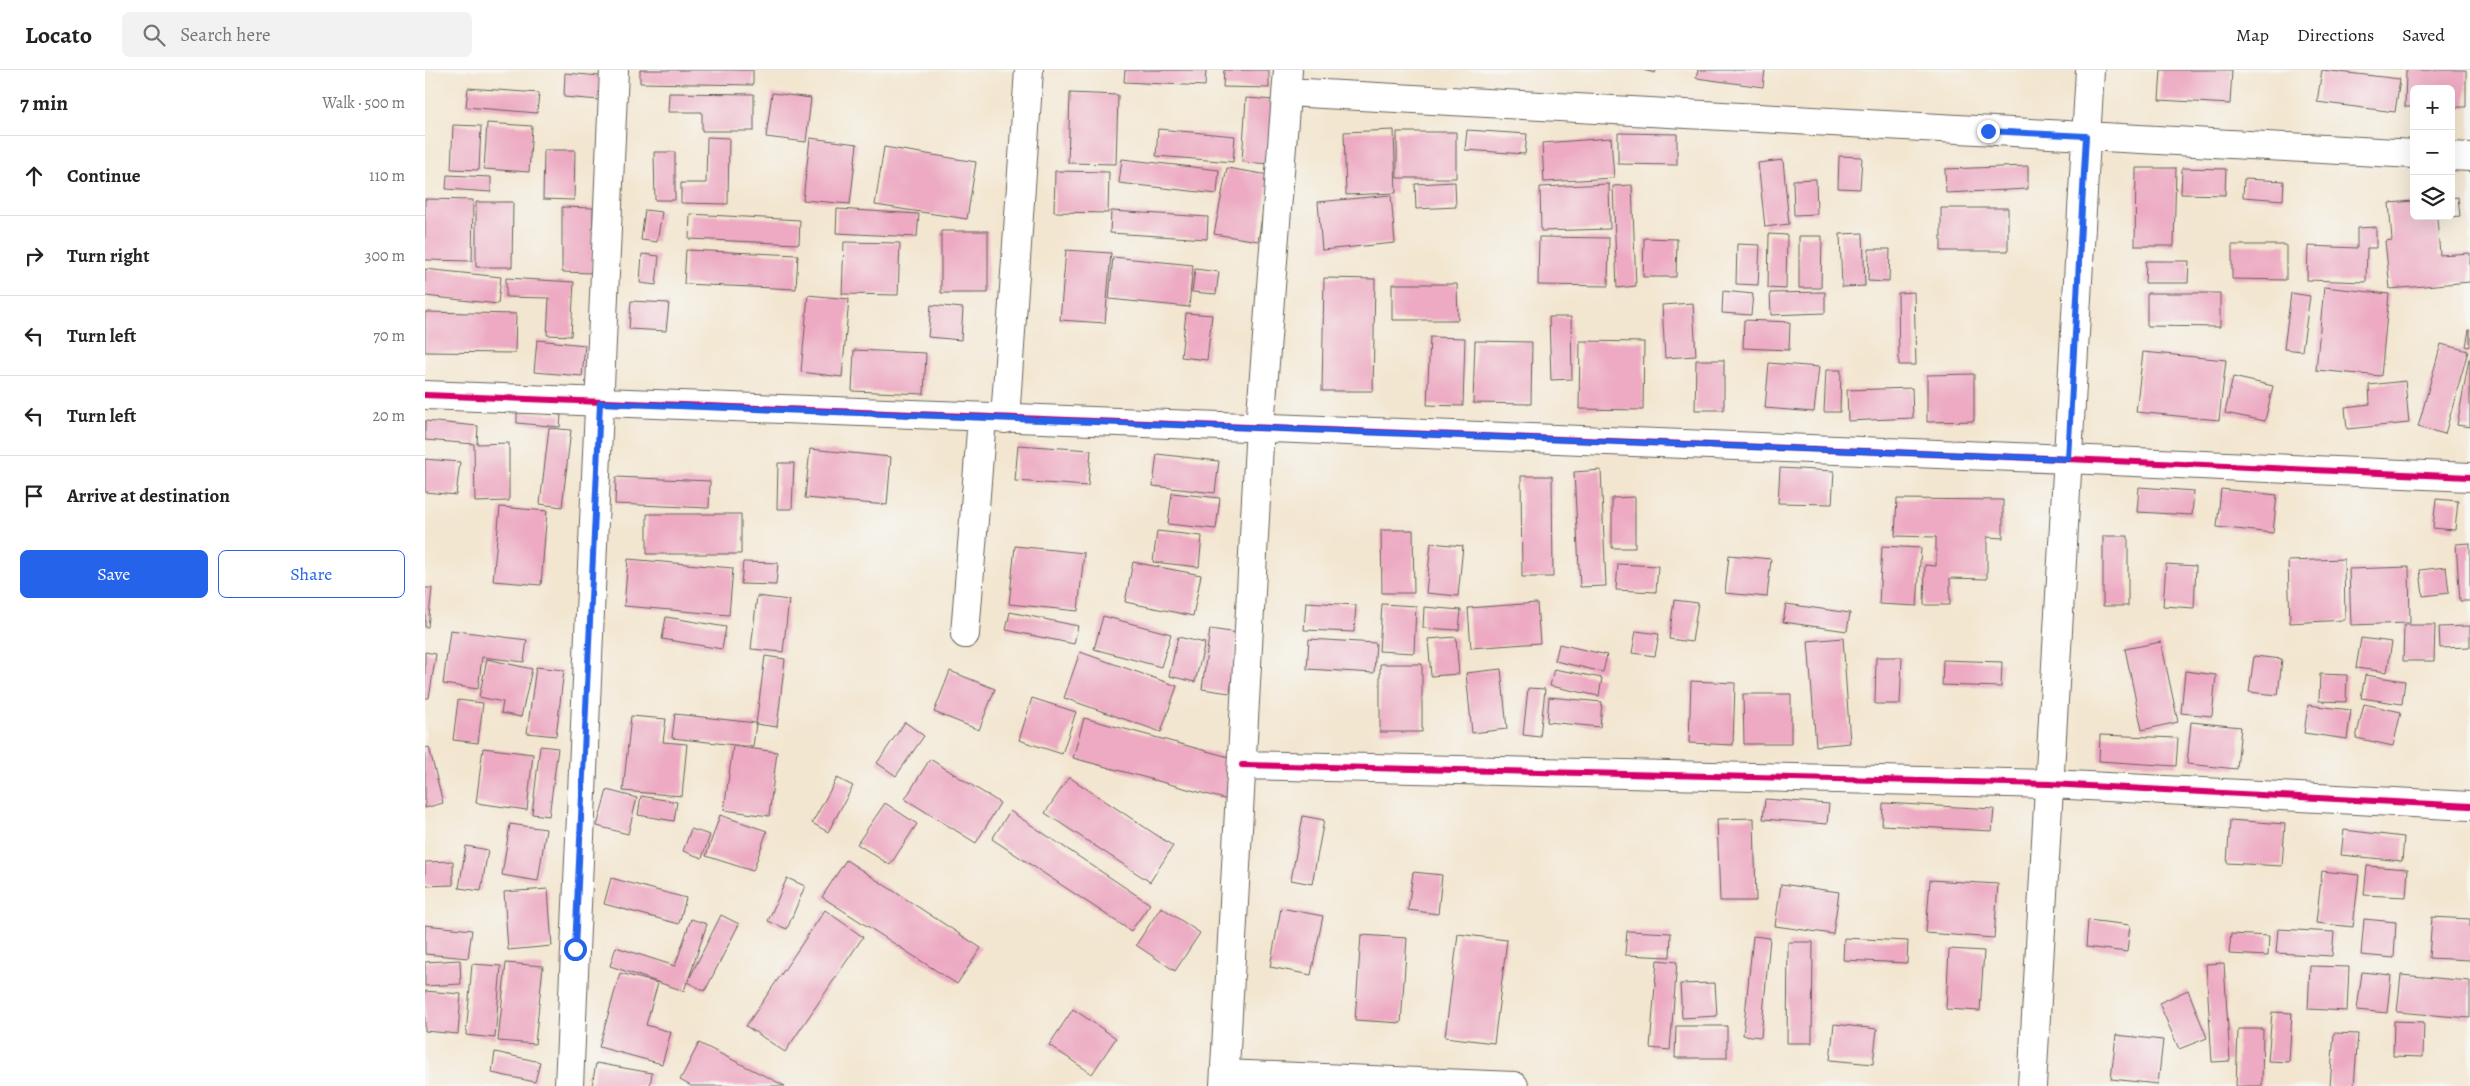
<!DOCTYPE html>
<meta charset="utf-8">
<style>
body{margin:0;font-family:Alegreya,serif;background:#f2f2f2;color:#222}
.controls{position:absolute;right:15px;top:15px;display:grid;overflow:hidden;border-radius:8px;box-shadow:0 5px 20px #0002}
.controls button{width:45px;height:45px;display:grid;place-items:center;padding:0;border:0;border-bottom:1px solid #e0e0e0;background:#fff;color:#222;font:25px sans-serif}
.stop{position:absolute;width:15px;height:15px;margin:-11px;border:4px solid #2563eb;border-radius:50%;background:#fff}
.stop.end{background:#2563eb;border-color:#fff;box-shadow:0 1px 5px #0008}
.list{margin:0;padding:0;list-style:none}
h2{display:flex;justify-content:space-between;align-items:center;height:65px;margin:0;padding:0 20px;font-size:21px}
h2 small{font-size:16px;font-weight:400;color:#767676}
.list li{display:grid;grid-template-columns:32px 1fr auto;gap:15px;align-items:center;box-sizing:border-box;height:80px;padding:0 20px;border-top:1px solid #e0e0e0}
.list b{display:block;font-size:19px;white-space:nowrap}
.list em{font-size:16px;font-style:normal;color:#767676}
.actions{display:flex;gap:10px;padding:15px 20px}
.actions a{flex:1;padding:11px 0;border:1px solid #2563eb;border-radius:8px;text-align:center;font-size:18px;color:#2563eb}
.actions .main{background:#2563eb;color:#fff}
.icon{flex:none;width:28px;height:28px;fill:none;stroke:currentColor;stroke-width:2;stroke-linecap:round;stroke-linejoin:round}
.map{position:relative;flex:none;width:2045px;height:1016px;overflow:hidden}
header{display:flex;align-items:center;gap:30px;box-sizing:border-box;height:70px;padding:0 25px;background:#fff;border-bottom:1px solid #e0e0e0}
header strong{font-size:24px}
nav{display:flex;gap:28px;margin-inline-start:auto;font-size:18px}
.search{width:350px;height:45px;background:#f2f2f2;display:flex;align-items:center;gap:12px;box-sizing:border-box;padding:0 18px;border-radius:8px;color:#767676;font-size:19px}
main{display:flex}
aside{flex:1;background:#fff}
.map>svg:first-child{display:block}
.building{fill:#edaac2}
.lines{fill:none;stroke-linecap:round;stroke-linejoin:round}
.minor-casing{stroke:#67635b;stroke-width:30}
.minor{stroke:#fff;stroke-width:28}
.cycleway-casing{stroke:#f6f6f2;stroke-width:9}
.cycleway{stroke:#d6006c;stroke-width:6}
.route{stroke:#2563eb;stroke-width:6}
</style>
<header>
<strong>Locato</strong>
<div class="search"><svg class="icon" aria-label="search" viewBox="0 0 24 24"><circle cx="10" cy="10" r="6"/><path d="M15 15l6 6"/></svg>Search here</div>
<nav><a>Map</a><a>Directions</a><a>Saved</a></nav>
</header>
<main>
<aside>
<h2>7 min<small>Walk · 500 m</small></h2>
<ul class="list">
<li><svg class="icon" aria-label="ahead" viewBox="0 0 24 24"><path d="M12 20V5M6 11l6-6 6 6"/></svg><div><b>Continue</b></div><em>110 m</em></li>
<li><svg class="icon" aria-label="right" viewBox="0 0 24 24"><path d="M7 20v-9h11M14 6l5 5-5 5"/></svg><div><b>Turn right</b></div><em>300 m</em></li>
<li><svg class="icon" aria-label="left" viewBox="0 0 24 24"><path d="M17 20v-9H6M10 6l-5 5 5 5"/></svg><div><b>Turn left</b></div><em>70 m</em></li>
<li><svg class="icon" aria-label="left" viewBox="0 0 24 24"><path d="M17 20v-9H6M10 6l-5 5 5 5"/></svg><div><b>Turn left</b></div><em>20 m</em></li>
<li><svg class="icon" aria-label="arrive" viewBox="0 0 24 24"><path d="M6 21V4h12l-3 4 3 4H6"/></svg><div><b>Arrive at destination</b></div></li>
</ul>
<div class="actions"><a class="main">Save</a><a>Share</a></div>
</aside>
<div class="map">
<svg width="2045" height="1016" viewBox="0 0 2045 1016">
<rect width="100%" height="100%" fill="#f6f6f2"/>
<filter id="ink" filterUnits="userSpaceOnUse"><feTurbulence type="fractalNoise" baseFrequency=".02" numOctaves="2"/><feDisplacementMap in="SourceGraphic" scale="10" xChannelSelector="R" yChannelSelector="G"/><feConvolveMatrix kernelMatrix="1 2 1 2 8 2 1 2 1" color-interpolation-filters="sRGB"/></filter>
<filter id="wash" filterUnits="userSpaceOnUse"><feTurbulence type="fractalNoise" baseFrequency=".0096" numOctaves="4" result="noise"/><feDisplacementMap in="SourceGraphic" scale="20" xChannelSelector="R" yChannelSelector="G"/><feGaussianBlur stdDeviation="1.12" result="paint"/><feColorMatrix in="noise" values="0 0 0 0 0 0 0 0 0 0 0 0 0 0 0 0 0 1.4 0 .05"/><feComposite in="paint" operator="in"/></filter>
<g filter="url(#wash)">
<rect width="100%" height="100%" fill="#f3e6d0"/>
<g id="blocks">
<path class="building" d="M215 0H328V15L215 13Z
M700 0H781L780 16 699 12Z
M799 0H844V18L798 17Z
M1218 0H1231L1230 3Z
M1273 0H1340L1338 17 1271 8Z
M1736 0H1807L1805 34 1734 30Z
M1897 0 1975 9 1970 42 1892 32Z
M1981 0H2041V37H2026V19H1989V37H1980Z
M140 3 175 6 174 30 139 27Z
M43 18 114 23 112 43 41 37Z
M244 23 329 24V61H277V42H243Z
M347 23 386 28 381 72 341 67Z
M645 23 693 25 691 94 643 93Z
M821 28 850 30 846 94 817 92Z
M62 53 107 56 104 102 59 99Z
M28 55 56 56 54 100 26 99Z
M733 59 810 66 808 92 731 86Z
M969 60 971 123 921 125 919 62Z
M1042 60 1102 64 1100 84 1040 80Z
M972 62H1031V108H972Z
M1193 63 1252 64V95L1193 94Z
M282 67 304 68 303 134 256 133V113H281Z
M385 68 432 74 425 134 378 130Z
M1186 68 1189 108 1119 112 1117 73Z
M459 77 551 92 542 149 450 135Z
M119 80H150L149 130 118 129Z
M229 82H250V130H230Z
M1414 86 1437 87 1435 119 1413 118Z
M697 89 794 100 792 124 694 113Z
M1358 90 1364 154 1340 157 1333 93Z
M1603 96V119L1521 123 1520 99Z
M802 98 844 105 833 171 789 164Z
M1711 98H1751L1749 176H1710Z
M1757 98 1801 99 1800 125 1756 124Z
M630 101 684 102 683 143 629 142Z
M22 105 66 107V122L21 119Z
M1391 109 1392 144 1369 145 1368 110Z
M1819 109 1859 111 1858 130 1818 127Z
M1030 112 1031 137 991 139 990 114Z
M1184 114 1185 159 1116 161 1115 117Z
M1207 115 1211 216 1192 218 1188 116Z
M966 125 970 173 897 180 893 132Z
M2033 127 2035 146 2026 147V128Z
M0 129 48 130 47 191 0 190Z
M1989 131V146H2016L2012 148 2015 185 2045 183V212L1965 219 1960 171 1967 170 1964 133Z
M51 132H88L87 197H51Z
M137 137 168 138 167 203 137 202Z
M1516 138H1583V181H1516Z
M412 139 494 144 492 167 411 163Z
M220 140 237 142 232 172 216 170Z
M686 141 783 147 782 169 685 163Z
M265 144 375 150 374 174 264 169Z
M1951 157V178H1942L1941 212 1882 210 1883 176 1932 178V158Z
M516 161H563V223H516Z
M1438 163 1440 216 1417 217 1415 164Z
M1344 164 1362 165 1361 219 1343 218Z
M1374 166H1397L1396 218H1374Z
M1114 167 1184 168 1183 216 1113 215Z
M1219 168 1252 169 1251 207H1218Z
M419 172 475 173 473 225 417 224Z
M1312 174 1335 175 1333 215 1311 214Z
M1807 175H1861V210L1807 209Z
M1444 179H1465L1464 212 1443 211Z
M261 180 373 185 371 219 259 214Z
M641 180 686 183 680 253 635 250Z
M217 184 234 186 231 215 215 213Z
M688 187 768 195 764 237 684 229Z
M1721 191H1764L1763 213H1720Z
M0 199 76 207 73 234 0 226Z
M770 199 794 202 791 224 767 222Z
M81 208 149 212 146 266 122 265 124 228 81 227Z
M899 208 950 209 948 321H897Z
M967 214H1032L1033 250H967Z
M1899 217 1964 224 1956 306 1891 300Z
M1298 221 1328 224 1326 245 1297 243Z
M1400 222V243L1346 245 1345 223Z
M1489 222 1491 295H1474L1473 223Z
M1722 223H1795V257L1722 256Z
M1866 223 1885 226 1877 281 1859 279Z
M383 225 424 229 417 307 376 302Z
M206 231 244 233 241 261 204 259Z
M1268 233 1271 286 1240 288 1237 235Z
M506 235 538 238 536 270 503 267Z
M0 242 91 244 90 283 0 282Z
M761 243 787 245 782 290 756 287Z
M1124 247H1146L1147 309 1126 310Z
M1319 250 1365 252 1364 280 1318 278Z
M2044 260H2045V277L2041 276Z
M1005 267 1040 268 1038 336 1002 335Z
M112 270 160 275 157 306 109 302Z
M1050 271 1107 272 1106 334 1048 333Z
M1155 271 1219 272 1218 340 1154 339Z
M2016 274 2043 281 2020 364 1993 357Z
M429 280 501 283 499 324 427 321Z
M1718 282 1801 290 1794 350 1711 342Z
M2044 289H2045V357L2032 355Z
M1271 290H1299V340H1270Z
M1344 293 1394 297 1389 342 1340 338Z
M1401 300H1416L1415 342H1399Z
M1549 304V351L1502 352V305Z
M1808 307 1848 316 1840 351 1800 343Z
M1980 311 1984 353 1922 359 1920 337 1945 334 1944 315Z
M1487 318 1488 348 1423 351 1422 320Z
M92 341 136 345 135 357 92 353Z
M0 351 53 356 52 374 84 373V431L50 432 49 374 0 370Z
M124 358 146 360 137 437 115 434Z
M593 375 666 380 663 416 590 411Z
M385 379 466 387 462 435 380 428Z
M732 384 794 391 790 423 728 416Z
M0 389 35 392 31 425 0 422Z
M353 393H369L367 439H352Z
M1355 398 1409 401 1407 434 1353 433Z
M1176 400 1181 516 1155 517 1149 402Z
M1096 406H1127L1128 507H1097Z
M191 407 285 411 284 438 190 434Z
M1714 417 1769 421 1767 445 1712 442Z
M1796 419 1852 425 1848 463 1792 457Z
M747 423 795 428 791 459 743 454Z
M1210 427V478H1187V428Z
M1472 429 1578 430V468L1562 467V509L1525 508V535H1499L1500 495 1511 496V467L1470 466Z
M2011 429 2033 431 2030 460 2008 458Z
M75 437 122 441 116 515 68 511Z
M222 444H316V484H222Z
M956 460H988L989 523H957Z
M732 461 777 466 774 497 728 492Z
M1678 466H1703V536H1678Z
M1006 473 1038 476 1033 526 1001 523Z
M2045 473V531H2035L2031 474Z
M590 476 659 483 653 541 584 534Z
M1457 476 1496 478 1492 536 1454 534Z
M1304 485 1346 489 1342 527 1300 523Z
M203 489 308 498 304 545 199 536Z
M1919 489 1920 550 1865 553 1863 491Z
M318 492 353 493 351 515 316 514Z
M708 492 776 505 768 546 700 532Z
M1193 494 1233 496 1231 522 1191 520Z
M1741 494 1771 496 1769 538 1738 536Z
M1984 497 1985 553 1926 555 1924 499Z
M2021 497 2024 523 1998 526 1995 500Z
M0 518H7L3 557H0Z
M332 526 364 530 358 582 326 579Z
M1249 530 1273 533 1267 572 1244 569Z
M881 532 931 535 929 562 879 560Z
M1112 533 1115 573 1046 578 1043 538Z
M957 534 991 536 989 583 954 581Z
M1361 534 1425 543 1422 561 1358 552Z
M999 537 1036 540 1034 560 998 558Z
M585 542 653 556 649 574 581 560Z
M678 546 746 564 736 597 669 579Z
M241 547 301 557 297 579 237 569Z
M1979 555H2010L2009 591H1978Z
M2045 556V577L2015 578 2014 557Z
M785 559 813 563 805 623 777 619Z
M25 560 102 570 99 592 57 587 53 619 18 614Z
M1211 561 1234 564 1230 586 1207 583Z
M753 567 780 573 770 612 744 606Z
M1031 567 1034 604 1006 606 1003 569Z
M1418 568 1425 673 1391 676 1383 571Z
M1936 568 1967 572 1962 602 1931 598Z
M884 569 951 573 949 603 882 599Z
M1736 572 1753 652 1717 660 1700 579Z
M1134 574 1182 585 1178 602 1130 591Z
M0 582 11 584 4 628H0Z
M655 582 752 616 736 662 639 628Z
M340 586 360 589 352 657 331 654Z
M1829 586 1857 589 1853 625 1824 622Z
M1451 587H1477L1475 634H1450Z
M62 589 107 599 96 647 76 643 78 632 54 627Z
M1518 590 1577 592 1576 617 1517 615Z
M955 594H997V662H955Z
M111 597 139 600 131 666 102 663Z
M1076 599 1082 659 1047 663 1041 603Z
M1129 599 1177 608 1174 626 1125 616Z
M525 601 570 619 554 660 509 642Z
M1760 601 1791 605 1787 646 1756 643Z
M1895 604 1922 605 1921 632 1894 631Z
M1940 605 1980 611 1977 634 1936 628Z
M1266 611 1310 613 1308 675 1264 673Z
M1103 618 1120 619 1115 667 1098 665Z
M1318 624H1366V674H1319Z
M1124 627 1177 632 1175 657 1122 652Z
M607 628 651 642 637 684 594 670Z
M33 630 58 633 53 673 28 670Z
M1939 634 1976 642 1968 676 1931 668Z
M1883 635 1926 640 1922 669 1879 663Z
M250 644 331 653 328 677 247 668Z
M206 646 241 649 238 672 262 674 257 726 198 721Z
M659 648 815 690 803 730 648 688Z
M480 652 499 666 471 706 452 693Z
M1766 652 1816 657 1812 699 1762 694Z
M1675 665 1753 668 1751 696 1674 691Z
M115 676 133 678 124 746 107 744Z
M308 676 352 682 344 746 299 740Z
M4 677 18 733 0 738V678Z
M58 678 108 684 102 740 51 733Z
M505 689 575 733 551 773 480 729Z
M644 707 748 776 725 812 620 743Z
M412 708 428 716 403 762 387 753Z
M182 720 212 728 203 764 172 756Z
M216 726 252 732 249 751 213 745Z
M1340 729 1404 734 1402 754 1338 749Z
M460 733 492 754 465 795 432 774Z
M1458 733 1569 739 1567 761 1457 755Z
M585 741 725 834 706 861 567 769Z
M295 745 342 761 328 801 281 786Z
M878 746 899 750 887 814 866 810Z
M1329 748 1331 831H1295L1292 749Z
M1805 750 1860 754 1857 796 1802 793Z
M85 754 121 759 113 811 77 805Z
M266 759 285 765 277 788 258 781Z
M1919 760 1979 767 1977 791 1916 785Z
M41 776 63 780 56 821 34 818Z
M421 790 556 878 532 914 397 827Z
M28 791V815L0 816V792Z
M1942 796 1983 799 1981 827 1939 825Z
M1897 801 1934 805 1928 857 1891 853Z
M988 802 1017 805 1013 844 983 840Z
M186 808 261 828 254 854 179 834Z
M362 808 380 816 362 859 343 851Z
M1505 810 1573 814 1569 868 1501 863Z
M1356 814 1414 822 1408 864 1350 856Z
M123 819 127 876 83 880 79 822Z
M736 837 775 863 750 901 711 875Z
M856 838 898 846 886 905 845 897Z
M400 840 438 867 360 982 321 956Z
M296 845 314 854 280 921 262 912 259 921 185 896 191 877 250 896 266 849 282 854 263 911Z
M2007 847 2045 849V890L2004 888Z
M1939 849 1971 852 1969 888 1936 885Z
M1663 850 1705 855 1702 882 1661 877Z
M0 855 47 860 43 888 0 884Z
M1853 859 1909 862 1907 886 1851 883Z
M1202 861 1246 863 1245 887 1200 885Z
M1033 864 1082 870 1069 973 1020 967Z
M1806 864 1844 866 1843 886 1804 884Z
M936 865 982 868 976 953 930 950Z
M1328 866 1345 868 1336 967 1318 965Z
M1419 868 1483 871 1482 893 1418 890Z
M1363 872H1388L1387 973H1362Z
M1524 879 1559 881 1555 941 1521 939Z
M35 890 36 914 0 916V892Z
M1232 890 1252 892 1245 980 1225 978Z
M81 893 118 896 110 974 73 971Z
M1799 893 1805 991 1787 992 1781 894Z
M47 894 76 896 70 968 41 965Z
M1885 896 1924 897 1922 941 1883 939Z
M1937 902 1966 905 1962 943 1932 940Z
M195 903 233 913 221 955 246 962 237 994 174 977Z
M1976 905 2045 911V948L1972 942Z
M1290 913 1292 946 1257 948 1255 914Z
M1763 920 1782 968 1754 979 1734 933Z
M0 921 36 924 33 964 0 961Z
M648 939 691 968 667 1004 624 975Z
M1847 942 1867 943 1864 992 1843 991Z
M1969 951 1999 952 1998 987 1968 986Z
M1409 954 1452 959 1448 994 1405 990Z
M1251 956H1302V988H1250Z
M1813 959H1838L1837 1016H1811Z
M1909 963 1933 964 1929 1016H1905Z
M1691 965 1738 970 1733 1014 1686 1009Z
M274 973 360 1016H266L255 1010Z
M70 982 115 992 110 1012 67 1003Z
M171 993 227 1003 225 1016H167Z"/>
</g>
</g>
<g filter="url(#ink)">
<use href="#blocks" fill-opacity="0" stroke="#67635b" stroke-width="1"/>
<g class="lines">
<defs>
<path id="minor" d="M862 22 1989 84
M2026 86 2045 87
M0 325 1643 389 2045 407
M580 349 604 0
M540 564 557 348
M817 695 1625 714 2045 736
M800 1004 1089 1016
M144 1016 189 0
M799 1016 835 356 863 0
M1607 1016 1665 0"/>
</defs>
<use href="#minor" class="minor-casing"/>
<use href="#minor" class="minor"/>
<defs>
<path id="cycleway" d="M0 325 1643 389 2045 407
M817 695 1625 714 2045 736"/>
</defs>
<use href="#cycleway" class="cycleway-casing"/>
<use href="#cycleway" class="cycleway"/>
</g>
</g>
<g class="lines" filter="url(#ink)">
<path class="route" d="M150 879 175 333 1643 389 1661 66 1563 61"/>
</g>
</svg>
<div class="controls">
<button>+</button>
<button>−</button>
<button><svg class="icon" aria-label="layers" viewBox="0 0 24 24"><path d="M12 4l9 5-9 5-9-5zM3 14l9 5 9-5"/></svg></button>
</div>
<div class="stop" style="left:150px;top:879px"></div>
<div class="stop end" style="left:1563px;top:61px"></div>
</div>
</main>
